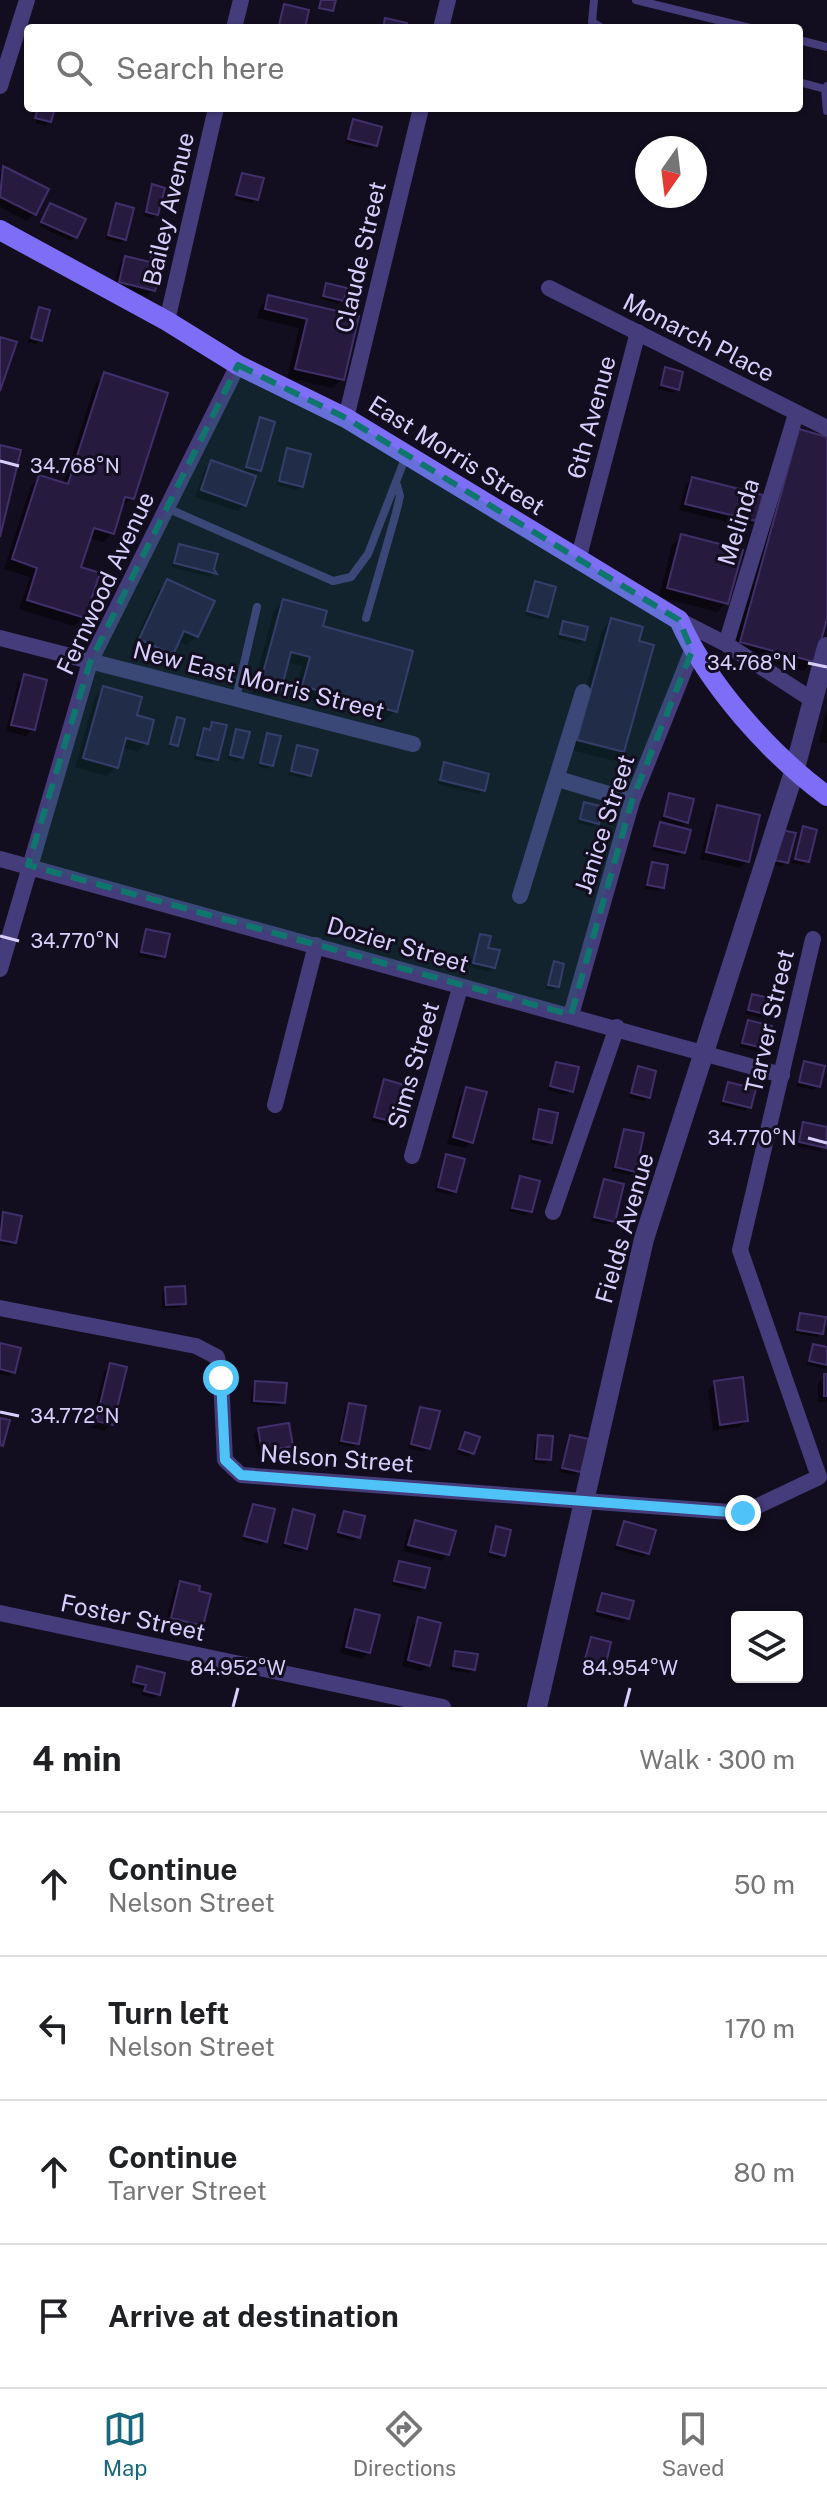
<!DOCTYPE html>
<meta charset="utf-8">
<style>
body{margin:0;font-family:"Public Sans",sans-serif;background:#f2f2f2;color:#202124}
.controls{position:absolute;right:24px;bottom:24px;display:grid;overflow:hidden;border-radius:8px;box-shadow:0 2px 6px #0004}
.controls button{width:72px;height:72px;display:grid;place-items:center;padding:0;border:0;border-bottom:2px solid #e0e0e0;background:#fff;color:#202124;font:40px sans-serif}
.compass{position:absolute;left:635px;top:136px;width:72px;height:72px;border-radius:50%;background:#fff;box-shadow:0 2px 6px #0004;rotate:194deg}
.stop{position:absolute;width:24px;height:24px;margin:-18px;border:6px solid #4fc3f7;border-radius:50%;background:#fff}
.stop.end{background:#4fc3f7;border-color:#fff;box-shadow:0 2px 8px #0008}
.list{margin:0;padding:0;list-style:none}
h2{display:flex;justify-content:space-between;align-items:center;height:104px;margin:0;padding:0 32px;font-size:34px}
h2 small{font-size:26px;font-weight:400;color:#757577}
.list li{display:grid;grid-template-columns:52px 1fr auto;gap:24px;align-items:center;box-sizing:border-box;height:144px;padding:0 32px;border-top:2px solid #e0e0e0}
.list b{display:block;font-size:30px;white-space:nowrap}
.list p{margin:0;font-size:26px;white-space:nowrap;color:#757577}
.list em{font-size:26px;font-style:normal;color:#757577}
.icon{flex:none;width:44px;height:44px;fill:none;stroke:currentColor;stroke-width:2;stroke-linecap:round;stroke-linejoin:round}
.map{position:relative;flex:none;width:827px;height:1707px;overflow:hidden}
.search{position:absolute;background:#fff;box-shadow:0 2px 6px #0004;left:24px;right:24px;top:24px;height:88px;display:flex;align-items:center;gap:20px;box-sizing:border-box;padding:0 28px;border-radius:8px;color:#757577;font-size:30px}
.sheet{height:680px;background:#fff}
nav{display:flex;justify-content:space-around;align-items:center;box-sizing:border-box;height:112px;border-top:2px solid #e0e0e0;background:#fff;font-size:22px;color:#757577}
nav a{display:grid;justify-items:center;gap:4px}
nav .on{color:#18677c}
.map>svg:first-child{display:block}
.shadow{fill:#0007}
.building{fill:#261b3f;stroke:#402f69;stroke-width:2}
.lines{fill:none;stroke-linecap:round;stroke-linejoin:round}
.service{stroke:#453c7b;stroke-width:8}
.minor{stroke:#453c7b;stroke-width:16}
.tertiary{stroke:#453c7b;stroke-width:20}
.secondary{stroke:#7e6df6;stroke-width:20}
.route{stroke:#4fc3f7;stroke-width:10}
.marked{fill:#0f766e;fill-opacity:0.2;stroke:#0f766e;stroke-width:6;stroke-dasharray:16 10;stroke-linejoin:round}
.ticks{fill:none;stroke:#d9cffc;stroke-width:3}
.labels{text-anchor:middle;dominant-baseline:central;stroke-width:6;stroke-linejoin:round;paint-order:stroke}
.street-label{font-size:24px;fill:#d9cffc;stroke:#130e1f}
.ticks-label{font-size:20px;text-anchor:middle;fill:#d9cffc;stroke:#130e1f;stroke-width:6;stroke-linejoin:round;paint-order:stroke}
</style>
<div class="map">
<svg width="827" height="1707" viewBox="0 0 827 1707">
<rect width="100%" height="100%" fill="#130e1f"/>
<path class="shadow" d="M285 6 307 11 303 28H276Z
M28 83V103L23 102Z
M40 108H50L49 121 45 126 36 123Z
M353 121 375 145 371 149 345 143Z
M4 169 34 214 27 221 0 207V172Z
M243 175 256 199 252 203 234 199Z
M153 187 157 214 152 218 143 216Z
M50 205 75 237 71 241 39 226Z
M116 206 125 239 121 243 105 239Z
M154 251V290L147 296 114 288 119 265 126 258 146 263Z
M327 286 342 300 338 304 320 299Z
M269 297 357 318 342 379 333 388 287 378 299 328 257 318 260 307Z
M40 309V340L36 344 28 342Z
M666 370 677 389 673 393 658 389Z
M105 375 132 498 120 507 112 533 103 542 89 538 79 569 84 617 74 626 19 609 30 577 4 569 31 486 40 477 63 485 95 384Z
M260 420V470L255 474 244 505 237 511 195 497 205 469 212 462 243 473Z
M827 439V612L813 661 804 671 732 651 790 441Z
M288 450 301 486 297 490 276 485Z
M692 479 755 520 748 527 679 510 685 486Z
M682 536 726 603 717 612 659 597 672 545Z
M180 546 212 569 214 574 211 577 171 567Z
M168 582 197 636 187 645 178 641 162 663 131 649 158 591Z
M536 584 547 616 542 620 525 615Z
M283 601 320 628 395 711 386 720 294 695 302 666 286 662 279 689 270 698 252 693 274 610Z
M611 620 622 751 613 761 569 749 602 630Z
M564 623 583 639 579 644 557 638Z
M25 676 33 729 26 736 6 731 18 683Z
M104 688 135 716 146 743 137 752 121 747 116 766 107 776 75 767 95 697Z
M827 708V743L819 742Z
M178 719 177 745 168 748 174 724Z
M213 724 216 759 212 763 194 759 200 734Z
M237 731 241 757 237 762 227 759Z
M268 735 272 765 268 769 257 766Z
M298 747 309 775 305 779 288 775Z
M445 765 483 790 479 794 437 784Z
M670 795 687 822 682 826 661 820Z
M585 804 597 823 593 827 577 823Z
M717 807 747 861 740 868 700 859 711 814Z
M661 825 683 852 679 856 651 850Z
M804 829 807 861 803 865 792 863Z
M769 834 786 862 782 867 763 862Z
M652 864 662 887 658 891 644 889Z
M147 931 163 956 159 960 138 956Z
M481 936 494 967 489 972 470 967Z
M555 963 557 986 553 990 545 989Z
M752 996 768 1014 763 1018 745 1014Z
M748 1022 765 1048 761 1052 739 1047Z
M805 1063 818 1086 814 1090 796 1086Z
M557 1064 571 1091 567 1095 547 1090Z
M639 1068 648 1097 644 1101 629 1097Z
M385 1082 393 1121 388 1125 371 1121Z
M728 1084 749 1107 745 1111 720 1105Z
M467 1089 471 1142 465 1148 447 1144 460 1096Z
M540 1111 550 1142 546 1146 530 1143Z
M804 1125 827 1130 820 1151 796 1146Z
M624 1131 634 1171 630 1175 612 1171Z
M446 1157 455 1191 450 1195 435 1191Z
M520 1179 530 1211 526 1216 509 1211Z
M604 1181 613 1221 609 1225 591 1221Z
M4 1214 14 1242 10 1246 0 1244V1218Z
M166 1289 184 1304 179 1308H162V1293Z
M800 1315 821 1333 817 1337 794 1333Z
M0 1345 13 1372 9 1376 0 1374Z
M813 1346 827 1349V1369L806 1365Z
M111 1365V1424L104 1431 90 1427 104 1372Z
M825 1376 827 1402H818V1383Z
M256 1383 283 1402 279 1406 250 1404 252 1387Z
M715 1383 746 1421 739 1427 713 1431 708 1390Z
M349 1405 357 1443 353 1447 338 1444 345 1409Z
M421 1409 428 1448 424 1452 408 1448Z
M259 1430 291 1445 287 1450 258 1455 254 1434Z
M465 1434 472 1453 468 1457 456 1453Z
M539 1437 549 1459 545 1464 533 1462 535 1441Z
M571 1437 579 1471 575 1475 559 1472Z
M253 1506 266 1541 261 1545 242 1540Z
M294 1512 305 1548 301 1552 282 1547Z
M344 1513 358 1537 354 1541 336 1536Z
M415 1523 448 1554 441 1561 403 1551 408 1529Z
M624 1523 647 1553 643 1557 614 1549Z
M497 1529 503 1555 499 1559 487 1556Z
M400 1563 424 1587 420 1592 391 1585Z
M180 1583 202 1625 195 1631 165 1624 174 1590Z
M602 1595 627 1618 623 1623 594 1615Z
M356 1611 369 1652 362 1659 340 1653 349 1618Z
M419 1619 428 1665 421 1671 402 1666 412 1626Z
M591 1639 603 1667 599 1671 581 1667Z
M456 1653 474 1669 469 1673 450 1670Z
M137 1668 158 1694 154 1698 141 1695 143 1689 130 1686Z"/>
<path class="building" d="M321 0H336L333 11 319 8Z
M284 4 309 10 305 28 279 25Z
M385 18 407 23 406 28H383Z
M38 108H55L51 122 35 118Z
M353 119 382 127 377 146 348 139Z
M3 166 49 189 36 215 0 197Z
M242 173 264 178 258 200 236 195Z
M152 184 165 188 158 215 146 212Z
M50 203 86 219 77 238 41 222Z
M116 203 134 208 126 240 108 235Z
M153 249 165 252 155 291 119 282 125 256 150 262Z
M326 283 347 288 344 301 323 296Z
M268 295 359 316 344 380 295 369 307 319 265 309Z
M39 307 50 310 42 341 31 338Z
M0 337 17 342 0 391Z
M665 367 683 372 679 390 661 385Z
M104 372 168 393 134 499 125 497 114 534 94 528 81 567 100 573 85 618 27 600 37 568 12 559 39 475 68 484Z
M260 417 275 422 261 471 246 467Z
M799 429 827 437V619L815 662 740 642Z
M0 445 21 450 0 537Z
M287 448 311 454 303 487 279 481Z
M211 460 256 476 246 506 201 490Z
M692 477 763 495 756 521 685 504Z
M681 534 743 550 728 604 667 588Z
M179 544 218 554 214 569 217 574 174 563Z
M167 579 215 601 198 637 184 631 173 655 139 639Z
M535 581 556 587 548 617 527 611Z
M283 599 327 611 323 626 413 651 397 712 302 686 310 657 291 652 281 690 260 684Z
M611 618 643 627 639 641 654 645 624 752 577 740Z
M563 621 588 627 585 640 560 634Z
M24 674 47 680 35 730 11 725Z
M103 686 142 697 137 715 154 720 148 744 126 738 118 768 83 758Z
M177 717 185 719 178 746 170 744Z
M212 722 227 725 218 760 197 755 204 728 210 730Z
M236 729 250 732 243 758 230 755Z
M267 733 281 736 273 766 260 763Z
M297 745 318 750 311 776 291 771Z
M444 762 489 774 485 791 440 780Z
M669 793 694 799 688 823 664 816Z
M584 802 604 807 599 824 580 819Z
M717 805 760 815 749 862 706 852Z
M660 822 691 830 685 853 654 846Z
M803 826 817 830 809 862 795 859Z
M773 828 796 833 788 863 765 858Z
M652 862 668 865 664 888 647 885Z
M146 929 170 934 165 957 141 952Z
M480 934 491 936 488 948 500 950 495 968 473 963Z
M554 961 564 964 559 987 548 985Z
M752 994 773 999 769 1015 748 1010Z
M748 1020 772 1026 767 1049 742 1043Z
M804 1061 825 1066 820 1087 799 1082Z
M556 1062 579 1067 573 1092 550 1086Z
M638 1066 656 1071 650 1098 631 1093Z
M384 1079 404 1085 394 1122 374 1117Z
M728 1082 756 1089 751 1108 723 1101Z
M466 1087 487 1092 473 1143 453 1137Z
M539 1109 558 1113 552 1143 533 1139Z
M803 1122 827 1127 826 1148 799 1142Z
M624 1129 644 1133 636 1172 615 1167Z
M446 1154 465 1159 456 1192 438 1187Z
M520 1176 540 1181 532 1212 512 1208Z
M604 1179 624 1184 615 1222 594 1217Z
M3 1212 22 1216 16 1243 0 1240Z
M185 1286 186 1304 166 1305 165 1287Z
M800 1313 826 1317 823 1334 797 1330Z
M0 1343 21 1348 15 1373 0 1369Z
M813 1344 827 1347V1365L809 1361Z
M110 1363 127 1367 113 1425 96 1421Z
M824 1374H827V1396H824Z
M743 1377 748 1421 720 1425 714 1381Z
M255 1381 287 1383 285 1403 254 1401Z
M349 1403 366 1406 359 1444 341 1441Z
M420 1407 440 1411 430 1449 411 1444Z
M0 1418 10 1420 3 1446 0 1445Z
M289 1423 293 1446 262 1452 258 1428Z
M465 1432 480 1437 474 1454 459 1449Z
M538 1435 553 1436 551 1460 536 1459Z
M570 1435 589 1439 581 1472 562 1468Z
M253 1504 275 1509 267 1542 244 1536Z
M293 1509 315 1515 307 1549 285 1543Z
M344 1511 365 1516 360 1538 338 1532Z
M415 1520 456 1531 449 1555 408 1545Z
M624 1521 656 1530 649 1554 617 1545Z
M496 1526 511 1530 505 1556 490 1552Z
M399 1561 430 1568 425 1588 394 1581Z
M180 1581 200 1586 199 1591 211 1594 203 1626 171 1618Z
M602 1593 634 1601 629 1619 597 1611Z
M355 1609 380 1615 370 1653 346 1647Z
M418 1617 441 1623 430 1666 408 1660Z
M591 1637 611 1642 605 1668 584 1663Z
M455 1651 478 1654 475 1670 453 1666Z
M137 1666 165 1673 160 1695 144 1691 146 1685 133 1682Z"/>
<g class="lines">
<path class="service" d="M594 0 592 22 602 28
M636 0 750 28
M799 40 827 47
M799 82 825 89 827 86
M825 89 827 111
M167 508 333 581 351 577 368 554 406 456
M366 618 396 513 400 496 397 485
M236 698 257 607"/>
<path class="minor" d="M234 28 241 0
M441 28 448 0
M0 86 27 0
M549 288 827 428
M167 321 216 108
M346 418 421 108
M578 560 638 332
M679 620 726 644 814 701
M0 638 413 744
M726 644 796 414
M558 779 632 801
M0 859 782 1075
M520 896 583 692
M0 969 90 662 238 365
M571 1015 632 801 692 651
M275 1105 316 945
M412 1156 460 988
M553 1212 617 1027
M0 1308 196 1346 217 1357 221 1378 225 1460 241 1475 743 1513 819 1477 740 1250 813 939
M0 1613 443 1707"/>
<path class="tertiary" d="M537 1707 644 1239 794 772 827 647"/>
<path class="secondary" d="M0 230 167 321 238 365 346 418 679 620C708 685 770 754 827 796"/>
</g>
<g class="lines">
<path class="route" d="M221 1378 225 1460 241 1475 743 1513"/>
</g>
<path class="marked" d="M238 365 346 418 679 620 692 651 632 801 571 1015 28 865 90 662Z"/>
<path class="ticks" d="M0 461 19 466M808 663 827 667M0 936 19 941M808 1138 827 1143M0 1412 19 1416M233 1707 238 1688M625 1707 630 1688"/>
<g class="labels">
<g class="street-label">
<text transform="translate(168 209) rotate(-77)">Bailey Avenue</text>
<text transform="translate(360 257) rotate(-77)">Claude Street</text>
<text transform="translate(699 337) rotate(27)">Monarch Place</text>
<text transform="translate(591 417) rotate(-75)">6th Avenue</text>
<text transform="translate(457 455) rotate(32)">East Morris Street</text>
<text transform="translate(738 522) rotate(-73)">Melinda</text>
<text transform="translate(105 583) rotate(-65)">Fernwood Avenue</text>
<text transform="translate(259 680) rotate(14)">New East Morris Street</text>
<text transform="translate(604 824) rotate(-72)">Janice Street</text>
<text transform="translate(398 944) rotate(16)">Dozier Street</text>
<text transform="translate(769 1021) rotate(-77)">Tarver Street</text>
<text transform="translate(413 1065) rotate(-74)">Sims Street</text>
<text transform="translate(624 1228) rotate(-74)">Fields Avenue</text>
<text transform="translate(337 1458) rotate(4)">Nelson Street</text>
<text transform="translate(133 1617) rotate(12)">Foster Street</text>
</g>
</g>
<g class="ticks-label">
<text x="75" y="473">34.768°N</text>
<text x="752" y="670">34.768°N</text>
<text x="75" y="948">34.770°N</text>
<text x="752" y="1145">34.770°N</text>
<text x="75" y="1423">34.772°N</text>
<text x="238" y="1675">84.952°W</text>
<text x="630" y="1675">84.954°W</text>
</g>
</svg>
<div class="controls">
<button><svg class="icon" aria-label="layers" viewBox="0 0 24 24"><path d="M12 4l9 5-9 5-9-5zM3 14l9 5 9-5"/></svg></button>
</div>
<svg class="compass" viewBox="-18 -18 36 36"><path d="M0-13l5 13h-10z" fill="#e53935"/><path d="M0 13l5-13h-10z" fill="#757577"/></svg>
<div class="stop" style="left:221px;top:1378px"></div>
<div class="stop end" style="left:743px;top:1513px"></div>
<div class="search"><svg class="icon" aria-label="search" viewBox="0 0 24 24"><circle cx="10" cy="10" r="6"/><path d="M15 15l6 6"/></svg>Search here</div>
</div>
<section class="sheet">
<h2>4 min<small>Walk · 300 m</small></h2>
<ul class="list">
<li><svg class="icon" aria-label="ahead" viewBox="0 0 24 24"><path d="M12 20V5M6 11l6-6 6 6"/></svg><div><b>Continue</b><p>Nelson Street</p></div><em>50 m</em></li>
<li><svg class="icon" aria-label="left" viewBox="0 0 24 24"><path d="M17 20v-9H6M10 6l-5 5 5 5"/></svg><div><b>Turn left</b><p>Nelson Street</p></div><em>170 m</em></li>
<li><svg class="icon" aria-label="ahead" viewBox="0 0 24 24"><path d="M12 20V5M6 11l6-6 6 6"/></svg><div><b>Continue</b><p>Tarver Street</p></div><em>80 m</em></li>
<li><svg class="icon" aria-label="arrive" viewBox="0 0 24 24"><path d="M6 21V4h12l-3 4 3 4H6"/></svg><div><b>Arrive at destination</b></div></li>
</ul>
</section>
<nav>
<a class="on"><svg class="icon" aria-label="map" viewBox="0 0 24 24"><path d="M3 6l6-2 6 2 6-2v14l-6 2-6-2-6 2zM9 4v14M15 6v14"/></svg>Map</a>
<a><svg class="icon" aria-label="directions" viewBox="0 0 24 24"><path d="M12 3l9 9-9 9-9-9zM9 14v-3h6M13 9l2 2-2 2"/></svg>Directions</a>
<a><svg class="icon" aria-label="saved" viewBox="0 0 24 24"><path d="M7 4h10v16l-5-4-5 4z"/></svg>Saved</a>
</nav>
